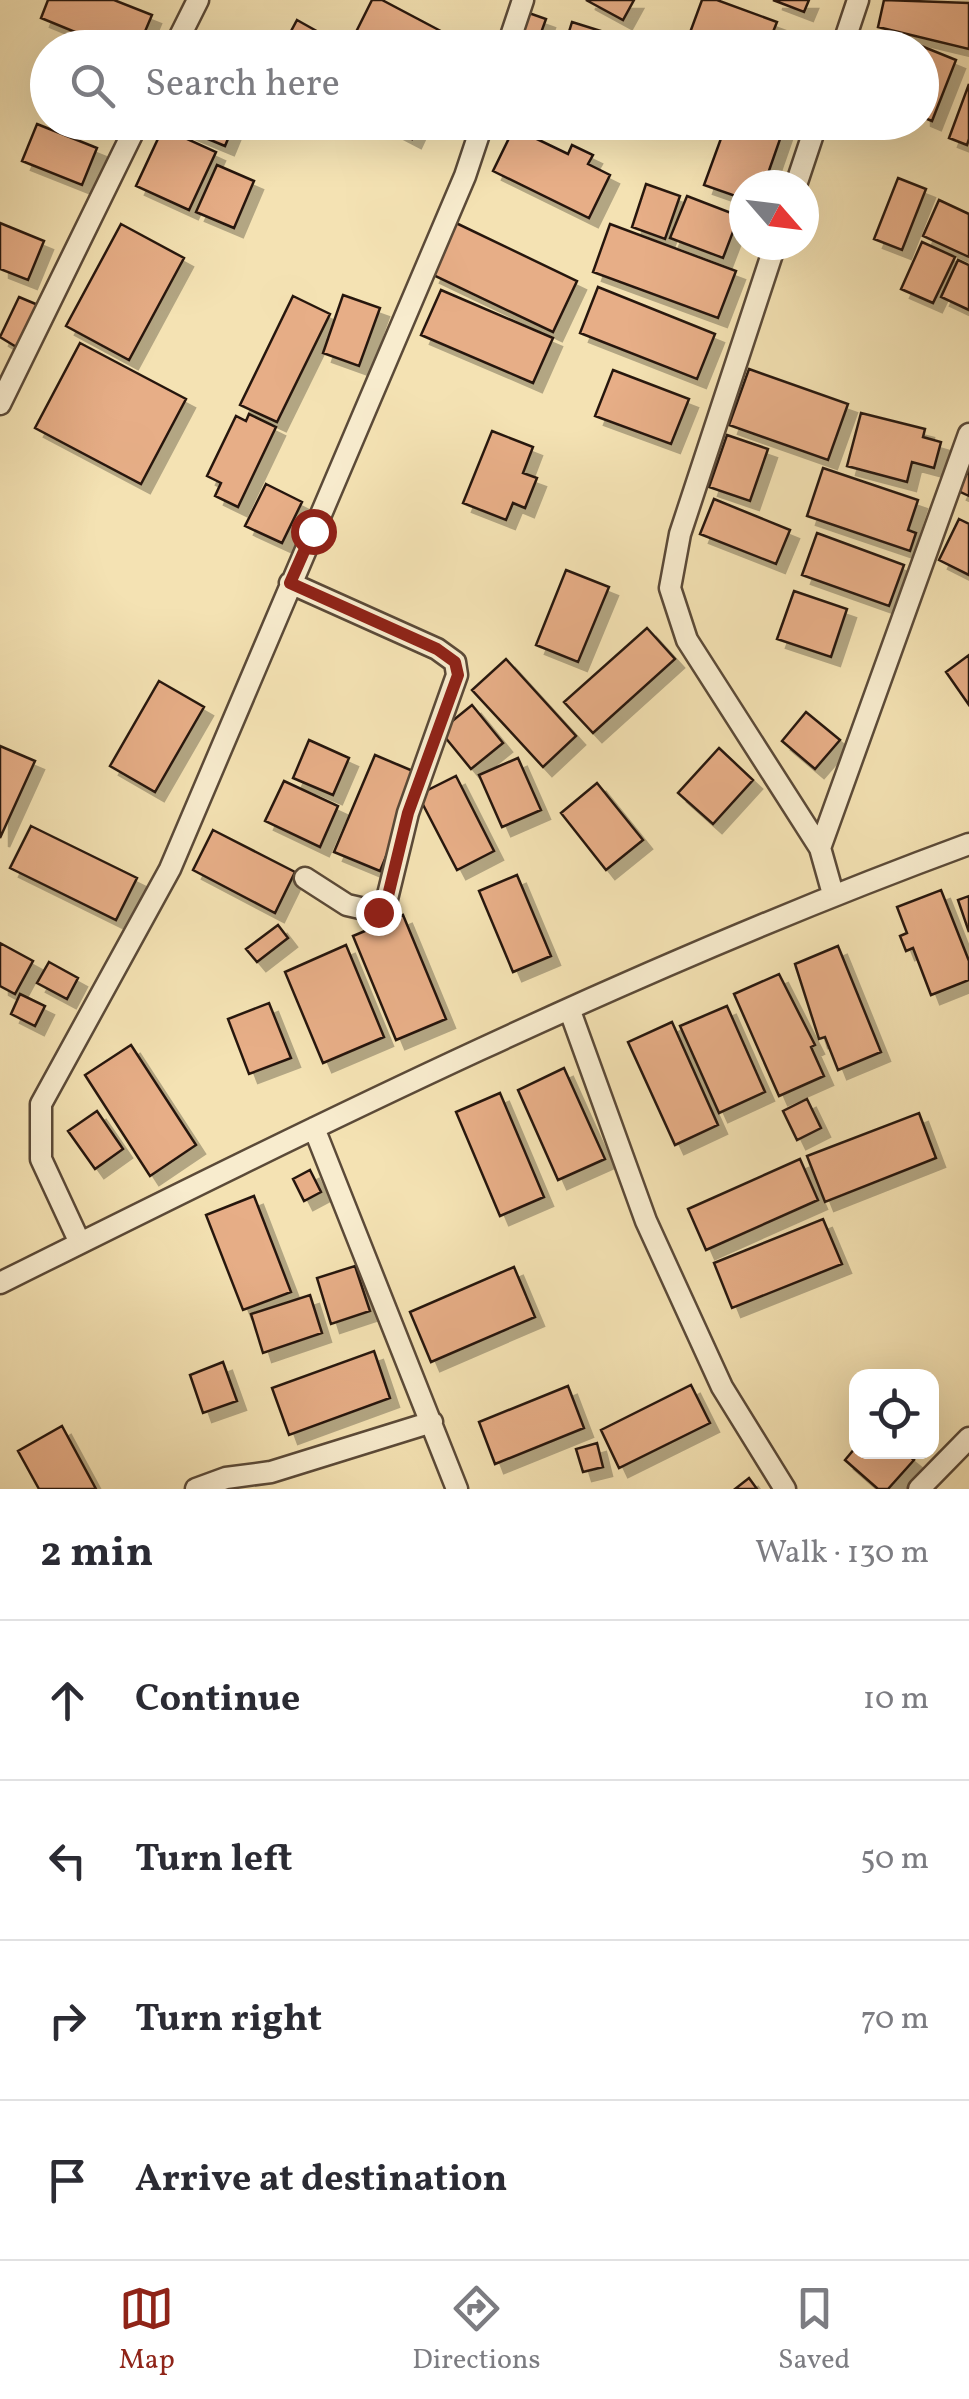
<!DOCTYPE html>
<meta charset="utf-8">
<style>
body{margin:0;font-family:Vollkorn,serif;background:#f7f7f7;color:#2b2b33}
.controls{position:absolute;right:30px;bottom:30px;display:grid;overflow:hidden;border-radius:20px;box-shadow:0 10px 40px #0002}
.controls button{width:90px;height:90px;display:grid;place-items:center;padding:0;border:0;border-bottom:2px solid #e1e1e2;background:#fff;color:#2b2b33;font:50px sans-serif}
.compass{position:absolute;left:729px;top:170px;width:90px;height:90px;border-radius:50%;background:#fff;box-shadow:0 10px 40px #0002;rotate:118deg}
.stop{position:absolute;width:30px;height:30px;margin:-22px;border:8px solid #8f2418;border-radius:50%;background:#fff}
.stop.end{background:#8f2418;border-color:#fff;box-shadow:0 2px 10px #0008}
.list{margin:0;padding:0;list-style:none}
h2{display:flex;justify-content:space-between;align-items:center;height:130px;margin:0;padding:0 40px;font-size:42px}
h2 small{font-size:32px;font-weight:400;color:#7c7c81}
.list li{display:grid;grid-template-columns:65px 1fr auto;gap:30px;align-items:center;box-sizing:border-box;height:160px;padding:0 40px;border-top:2px solid #e1e1e2}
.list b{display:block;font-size:38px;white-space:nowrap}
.list em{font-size:32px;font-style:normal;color:#7c7c81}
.icon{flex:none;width:55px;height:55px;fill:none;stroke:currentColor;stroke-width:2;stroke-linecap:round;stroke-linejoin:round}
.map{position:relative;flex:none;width:969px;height:1489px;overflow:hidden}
.search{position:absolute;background:#fff;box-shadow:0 10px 40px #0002;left:30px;right:30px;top:30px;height:110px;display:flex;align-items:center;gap:25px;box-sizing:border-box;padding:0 35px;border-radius:55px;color:#7c7c81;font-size:38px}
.sheet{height:770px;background:#fff}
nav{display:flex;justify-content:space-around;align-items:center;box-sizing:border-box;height:140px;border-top:2px solid #e1e1e2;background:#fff;font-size:28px;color:#7c7c81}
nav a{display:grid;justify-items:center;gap:5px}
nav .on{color:#8f2418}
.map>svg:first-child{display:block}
.building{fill:#e7ae87;stroke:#28180f;stroke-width:2.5;filter:url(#shadow)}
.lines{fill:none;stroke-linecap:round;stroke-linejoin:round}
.minor-casing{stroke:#5b4a38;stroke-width:25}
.minor{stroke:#f8ecce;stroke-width:20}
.route{stroke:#8f2418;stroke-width:12}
</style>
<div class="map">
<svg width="969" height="1489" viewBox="0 0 969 1489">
<defs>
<filter id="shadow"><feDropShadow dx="9" dy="9" stdDeviation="0" flood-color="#0004"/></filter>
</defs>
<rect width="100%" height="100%" fill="#f4e2b3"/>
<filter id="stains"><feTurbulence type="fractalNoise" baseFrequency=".002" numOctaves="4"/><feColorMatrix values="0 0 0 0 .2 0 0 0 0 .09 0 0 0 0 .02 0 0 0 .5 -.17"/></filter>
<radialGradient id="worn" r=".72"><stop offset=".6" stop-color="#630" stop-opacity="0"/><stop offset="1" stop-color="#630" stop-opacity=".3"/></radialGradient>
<path class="building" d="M48 0H114L152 15 138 48H114L41 18Z
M372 0H382L452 37 447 48H366L352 40Z
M586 0H634L623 20Z
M702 0H717L777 22 771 37 783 41 781 48H715L688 38Z
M773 0H809L804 12Z
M884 0 969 3V49L878 27Z
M526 12 546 19 537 44 517 37Z
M297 20 329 38 324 48H282Z
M572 22 655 48H564Z
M213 35 240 48H207Z
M909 41 956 60 932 121 922 117V48H906Z
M969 84V139L967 145 949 138Z
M167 122H235L225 146Z
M379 122H420L412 139Z
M727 122H786L764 185H744V199L704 185Z
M37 124 97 148 82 185 22 161Z
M163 128 216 152 189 210 136 186Z
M514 128 568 154 572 145 593 155 588 164 610 175 589 218 493 171Z
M217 165 254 181 234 228 196 212Z
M898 178 926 189 902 250 874 239Z
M646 184 680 196 665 239 632 227Z
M687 196 739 216 723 258 670 238Z
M939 200 969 214V257L923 236Z
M0 223 44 241 28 280 0 269Z
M456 223 577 281 553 332 431 274Z
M121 224 184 258 129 360 66 326Z
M610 224 736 271 718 318 593 272Z
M922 242 955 257 933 303 901 289Z
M958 260 969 265V310L941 297Z
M598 287 715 334 697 379 580 333Z
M441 290 553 338 533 383 421 335Z
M343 295 380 308 359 366 323 353Z
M293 296 330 314 277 422 240 405Z
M19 297 38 305 18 348 0 337Z
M80 343 186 399 141 484 35 428Z
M749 369 848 404 828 460 729 425Z
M613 370 689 399 671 444 595 416Z
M861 413 925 429 923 437 941 442 934 468 912 462 907 482 847 466Z
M249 414 276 427 238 507 215 496 221 483 207 476 236 416 246 421Z
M492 431 533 447 523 473 537 478 525 508 513 503 506 520 463 503Z
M727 435 768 449 750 501 709 487Z
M823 468 918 500 908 530 916 533 910 551 807 516Z
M968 471H969V496L958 491Z
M266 484 302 502 282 543 245 526Z
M714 499 790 530 776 564 700 534Z
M959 519 969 524V575L939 560Z
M817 533 904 565 889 606 802 575Z
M566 570 609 587 578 662 536 645Z
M794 591 847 609 831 657 777 639Z
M647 628 675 659 593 733 564 702Z
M969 655V705L946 672Z
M506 659 576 736 543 767 472 690Z
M159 681 204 707 155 792 110 766Z
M472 705 503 743 471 769 440 731Z
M806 712 840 740 815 769 782 741Z
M309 740 349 758 333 795 293 778Z
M0 746 35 761 0 838Z
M719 748 753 780 713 824 678 793Z
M375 755 420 774 380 871 334 852Z
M518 758 541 810 502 827 479 775Z
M456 776 494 851 457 870 418 795Z
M284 781 338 806 320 847 265 821Z
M597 783 643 840 606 870 561 813Z
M31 826 137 878 116 920 10 868Z
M213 830 295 872 275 913 193 870Z
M517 875 551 956 513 972 479 891Z
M941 890 969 961V980L931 995 913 948 906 951 900 936 907 933 897 907Z
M969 896V932L958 900Z
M403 915 446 1019 396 1040 353 936Z
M278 925 288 938 257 962 246 949Z
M0 943 33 961 15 994 0 986Z
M346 945 384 1037 323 1063 285 972Z
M838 946 881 1052 838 1070 825 1037 819 1039 795 964Z
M49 962 78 978 67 999 37 983Z
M779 974 815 1045 811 1047 824 1076 779 1096 734 994Z
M20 994 45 1006 35 1026 11 1014Z
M269 1003 291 1058 249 1074 228 1019Z
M727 1006 765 1092 719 1113 680 1026Z
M672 1022 718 1125 675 1145 628 1042Z
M131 1045 196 1145 150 1176 85 1075Z
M564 1068 605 1159 558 1180 518 1090Z
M500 1093 544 1197 500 1216 456 1112Z
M807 1099 821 1128 797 1140 783 1111Z
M97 1111 123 1149 95 1169 68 1131Z
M919 1113 936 1158 825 1202 807 1156Z
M800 1159 818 1200 706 1250 688 1209Z
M310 1170 321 1192 304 1201 293 1179Z
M254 1196 291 1292 243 1310 206 1215Z
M823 1219 842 1264 732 1308 714 1263Z
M355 1266 370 1311 331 1324 317 1278Z
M514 1267 535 1317 431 1362 410 1312Z
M310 1295 322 1333 263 1353 251 1314Z
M374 1351 390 1398 289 1435 272 1388Z
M223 1362 237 1401 203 1413 190 1375Z
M691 1385 710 1423 619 1468 601 1430Z
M568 1386 584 1428 495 1464 479 1422Z
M62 1426 96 1489H39L18 1451Z
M597 1443 603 1467 583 1472 576 1449Z
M856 1447V1452H904L914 1460 888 1489H878L845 1460Z
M749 1478 757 1489H735Z"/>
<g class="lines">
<defs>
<path id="minor" d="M174 48 198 0
M507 48 523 0
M842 48 858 0
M796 185 817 122
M775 245 680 534 670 588 687 640 820 848 833 894
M0 404 138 122
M290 583 437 649 455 662 457 675 408 813 386 903 378 912 347 905 305 878
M820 848 969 434
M570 1011 646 1221 722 1387 785 1489
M314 1128 457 1489
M80 1243 41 1159V1104L170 869 465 176 483 122
M0 1283C317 1125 637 966 969 844
M196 1489 226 1478 271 1472 432 1422
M919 1489 969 1438"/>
</defs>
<use href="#minor" class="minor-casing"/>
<use href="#minor" class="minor"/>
</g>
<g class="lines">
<path class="route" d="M313 531 290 583 437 649 455 662 458 675 408 813 386 904 378 912"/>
</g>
<rect width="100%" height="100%" filter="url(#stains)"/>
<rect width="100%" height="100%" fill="url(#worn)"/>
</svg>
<div class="controls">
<button><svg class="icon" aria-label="locate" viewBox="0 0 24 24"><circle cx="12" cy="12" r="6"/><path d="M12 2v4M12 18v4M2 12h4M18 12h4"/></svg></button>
</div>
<svg class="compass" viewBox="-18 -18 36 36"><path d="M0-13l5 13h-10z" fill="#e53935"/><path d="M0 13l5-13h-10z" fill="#7c7c81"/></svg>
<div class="stop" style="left:313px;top:531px"></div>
<div class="stop end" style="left:378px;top:912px"></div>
<div class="search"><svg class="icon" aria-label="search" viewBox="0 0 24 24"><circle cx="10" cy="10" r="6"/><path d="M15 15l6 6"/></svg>Search here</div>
</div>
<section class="sheet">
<h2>2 min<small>Walk · 130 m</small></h2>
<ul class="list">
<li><svg class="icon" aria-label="ahead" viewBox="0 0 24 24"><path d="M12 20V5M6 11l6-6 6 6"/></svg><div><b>Continue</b></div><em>10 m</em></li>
<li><svg class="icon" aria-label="left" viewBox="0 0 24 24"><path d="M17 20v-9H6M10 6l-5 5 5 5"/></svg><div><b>Turn left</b></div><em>50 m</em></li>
<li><svg class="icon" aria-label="right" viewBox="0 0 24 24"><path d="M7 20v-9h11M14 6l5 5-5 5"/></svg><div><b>Turn right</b></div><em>70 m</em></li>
<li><svg class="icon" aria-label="arrive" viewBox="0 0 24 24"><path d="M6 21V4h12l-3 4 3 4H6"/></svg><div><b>Arrive at destination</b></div></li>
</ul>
</section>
<nav>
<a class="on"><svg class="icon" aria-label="map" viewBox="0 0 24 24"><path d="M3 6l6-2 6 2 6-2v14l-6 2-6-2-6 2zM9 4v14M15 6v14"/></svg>Map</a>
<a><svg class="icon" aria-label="directions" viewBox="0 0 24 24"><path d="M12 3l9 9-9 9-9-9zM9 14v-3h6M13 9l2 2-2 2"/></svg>Directions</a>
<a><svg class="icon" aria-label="saved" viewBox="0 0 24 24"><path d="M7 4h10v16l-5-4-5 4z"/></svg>Saved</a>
</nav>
